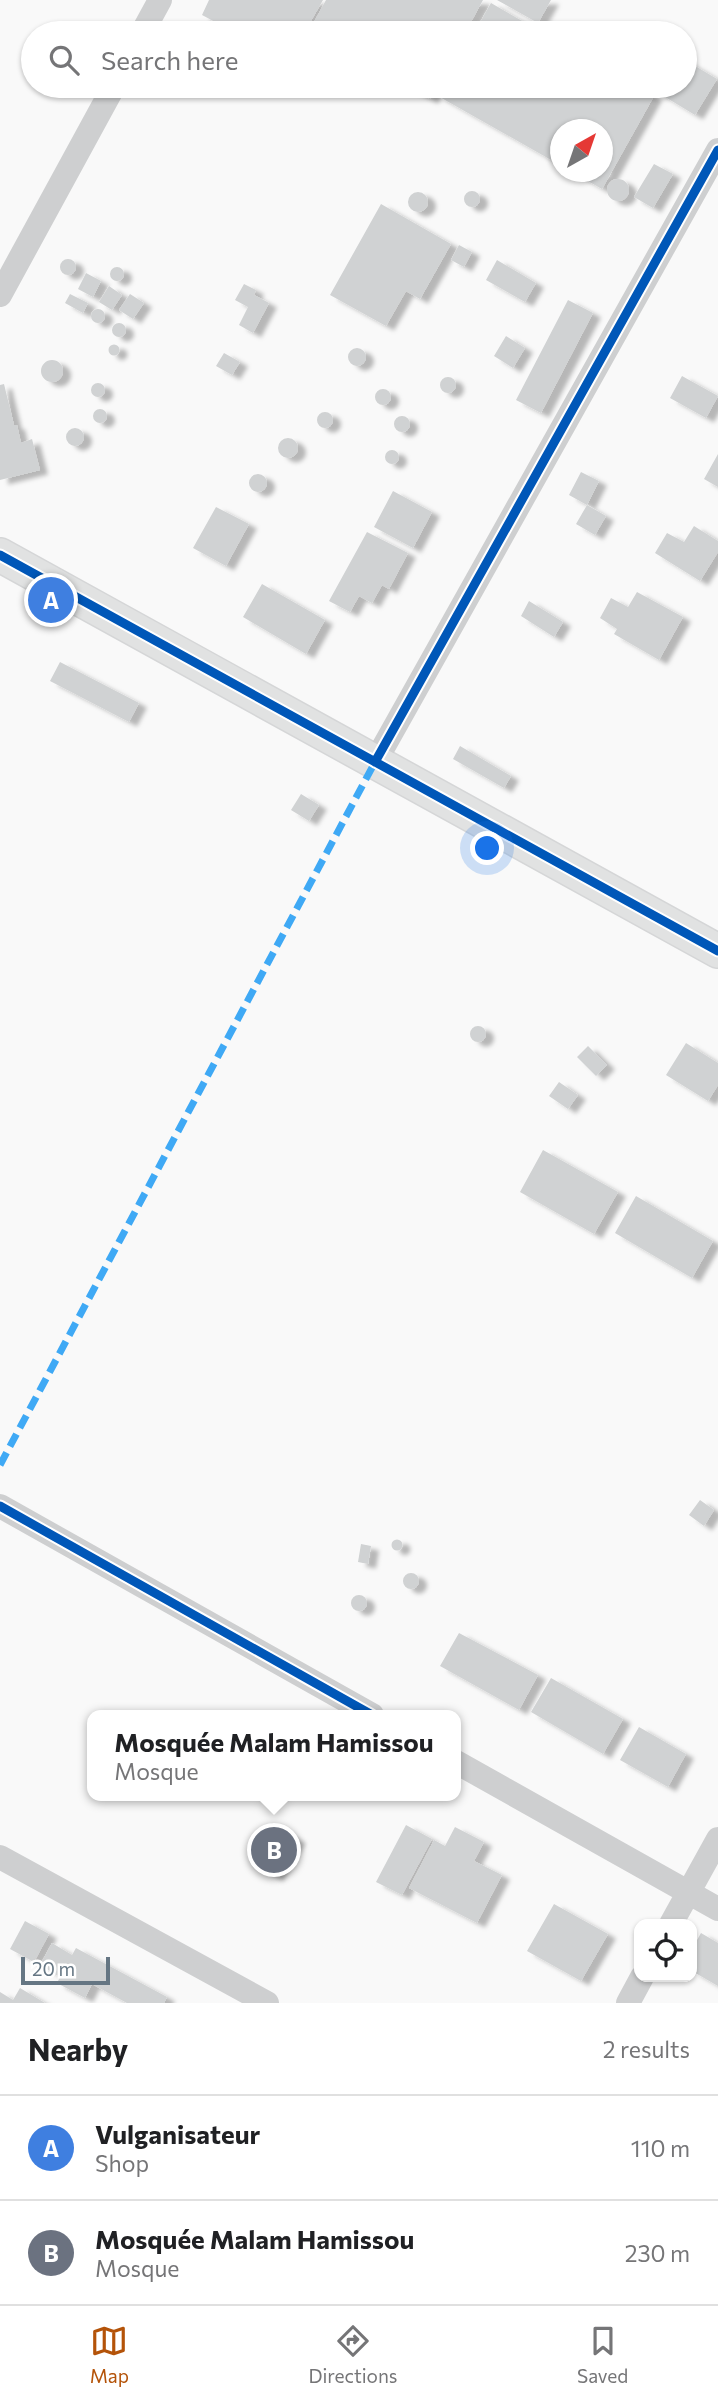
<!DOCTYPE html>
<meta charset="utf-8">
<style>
body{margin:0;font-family:Commissioner,sans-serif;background:#f6f6f6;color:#202124}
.controls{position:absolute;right:21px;bottom:21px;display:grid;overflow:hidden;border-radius:14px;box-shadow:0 2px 5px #0004}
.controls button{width:63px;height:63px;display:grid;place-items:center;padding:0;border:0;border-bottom:2px solid #e0e0e0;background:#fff;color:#202124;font:35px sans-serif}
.compass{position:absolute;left:550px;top:119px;width:63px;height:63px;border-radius:50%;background:#fff;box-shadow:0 2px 5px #0004;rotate:40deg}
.scale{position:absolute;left:21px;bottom:18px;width:89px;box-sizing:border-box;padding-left:7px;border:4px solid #657683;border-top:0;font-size:19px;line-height:24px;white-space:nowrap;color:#657683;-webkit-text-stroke:5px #fff;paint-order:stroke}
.you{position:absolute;left:488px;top:849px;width:24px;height:24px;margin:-18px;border:5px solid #fff;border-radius:50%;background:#1a73e8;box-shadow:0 0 0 10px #1a73e833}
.badge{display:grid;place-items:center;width:46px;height:46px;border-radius:50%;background:#b45309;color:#fff;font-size:23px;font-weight:700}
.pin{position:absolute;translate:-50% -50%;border:4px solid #fff;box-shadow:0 2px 7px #0006}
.popup{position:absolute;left:87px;top:1710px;width:374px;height:91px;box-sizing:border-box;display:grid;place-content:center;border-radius:14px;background:#fff;filter:drop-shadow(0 2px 5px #0005);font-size:23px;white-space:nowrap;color:#757577}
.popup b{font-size:26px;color:#202124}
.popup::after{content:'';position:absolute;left:50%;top:100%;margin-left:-14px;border:14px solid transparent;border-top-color:#fff}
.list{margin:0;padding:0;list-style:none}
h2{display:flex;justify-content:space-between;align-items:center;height:91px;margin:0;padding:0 28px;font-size:30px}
h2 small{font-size:23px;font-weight:400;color:#757577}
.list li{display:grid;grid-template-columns:46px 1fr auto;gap:21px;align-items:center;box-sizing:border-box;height:105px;padding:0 28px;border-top:2px solid #e0e0e0}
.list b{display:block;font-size:26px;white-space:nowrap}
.list p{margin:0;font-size:23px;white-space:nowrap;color:#757577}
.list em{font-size:23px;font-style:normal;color:#757577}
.icon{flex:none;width:38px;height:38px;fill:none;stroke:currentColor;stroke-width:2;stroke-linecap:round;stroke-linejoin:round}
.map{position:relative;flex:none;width:718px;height:2003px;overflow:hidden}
.search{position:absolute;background:#fff;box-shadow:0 2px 5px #0004;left:21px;right:21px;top:21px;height:77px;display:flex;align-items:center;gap:18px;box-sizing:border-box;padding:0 24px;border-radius:38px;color:#757577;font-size:26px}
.sheet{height:301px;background:#fff}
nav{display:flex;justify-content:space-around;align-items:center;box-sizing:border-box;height:98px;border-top:2px solid #e0e0e0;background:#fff;font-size:19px;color:#757577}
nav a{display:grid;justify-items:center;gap:4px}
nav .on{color:#b45309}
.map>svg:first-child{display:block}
.building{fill:#d0d2d3;filter:url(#shadow)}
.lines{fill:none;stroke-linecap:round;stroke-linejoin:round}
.secondary-casing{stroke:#d5d6d7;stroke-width:36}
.street{stroke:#cecfd0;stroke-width:24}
.secondary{stroke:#e1e2e2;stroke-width:33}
.quiet{stroke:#3fa9f5;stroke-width:7;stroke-dasharray:14 7;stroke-linecap:butt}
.cycleway-casing{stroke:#fff;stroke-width:13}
.cycleway{stroke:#0057b8;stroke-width:9}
</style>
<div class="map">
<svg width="718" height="2003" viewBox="0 0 718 2003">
<defs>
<filter id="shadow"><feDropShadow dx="8" dy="4.5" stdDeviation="2" flood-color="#0004"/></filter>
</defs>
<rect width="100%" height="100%" fill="#f9f9f9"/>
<path class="building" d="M209 0H323L304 33H236L202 15Z
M326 0H483L465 33H308Z
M497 0H551L538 23Z
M491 3 543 33H474Z
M685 60 717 79 695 115 657 92 660 86H685Z
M405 86H437L430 99Z
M444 86H636L654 96 602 189 572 172H602V130H560V165L438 96Z
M654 164 673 174 653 208 634 197Z
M607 190a11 11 0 1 1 22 0a11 11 0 1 1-22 0Z
M464 199a8 8 0 1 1 16 0a8 8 0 1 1-16 0Z
M408 202a10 10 0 1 1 20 0a10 10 0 1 1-20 0Z
M381 204 451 244 420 299 406 291 386 326 330 295Z
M459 245 472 252 464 267 451 260Z
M60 267a8 8 0 1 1 16 0a8 8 0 1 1-16 0Z
M497 260 536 283 525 302 486 280Z
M110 274a7 7 0 1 1 14 0a7 7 0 1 1-14 0Z
M86 273 101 281 93 297 78 289Z
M244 284 256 290 254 295 269 303 253 333 239 325 248 307 235 300Z
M109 286 122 295 112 310 99 302Z
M70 294 88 303 83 313 65 303Z
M130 294 144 303 133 319 119 310Z
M568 300 593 313 541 413 516 400Z
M91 316a7 7 0 1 1 14 0a7 7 0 1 1-14 0Z
M112 330a7 7 0 1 1 14 0a7 7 0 1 1-14 0Z
M506 336 525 348 513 368 494 356Z
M108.5 350a5.5 5.5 0 1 1 11 0a5.5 5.5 0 1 1-11 0Z
M348 357a9 9 0 1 1 18 0a9 9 0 1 1-18 0Z
M224 353 240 362 232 375 216 366Z
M41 371a11 11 0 1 1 22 0a11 11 0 1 1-22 0Z
M682 376 718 396 706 418 670 398Z
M440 385a8 8 0 1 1 16 0a8 8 0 1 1-16 0Z
M91 390a7 7 0 1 1 14 0a7 7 0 1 1-14 0Z
M4 384 14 425H17L21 443 32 439 40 470 0 480V385Z
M375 397a8 8 0 1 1 16 0a8 8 0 1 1-16 0Z
M93 416a7 7 0 1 1 14 0a7 7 0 1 1-14 0Z
M317 420a8 8 0 1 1 16 0a8 8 0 1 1-16 0Z
M394 424a8 8 0 1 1 16 0a8 8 0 1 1-16 0Z
M66 437a9 9 0 1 1 18 0a9 9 0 1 1-18 0Z
M278 448a10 10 0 1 1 20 0a10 10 0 1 1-20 0Z
M385 457a7 7 0 1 1 14 0a7 7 0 1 1-14 0Z
M718 454V487L704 479Z
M581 472 599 481 587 505 606 516 595 535 576 524 587 505 569 495Z
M249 483a9 9 0 1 1 18 0a9 9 0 1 1-18 0Z
M393 491 432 512 413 548 374 527Z
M216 507 249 524 226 566 193 548Z
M694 526 718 541V552L700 581 655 553 667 533 684 542Z
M367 532 408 553 389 589 382 585 372 603 359 596 350 612 329 601Z
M262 584 325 620 306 654 243 617Z
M637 592 683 617 659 660 614 634 617 629 600 618 611 598 628 607Z
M529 601 563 622 554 637 521 616Z
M60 662 139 703 129 722 50 681Z
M460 746 511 776 504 788 453 759Z
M301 794 319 805 309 821 291 810Z
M470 1034a8 8 0 1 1 16 0a8 8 0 1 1-16 0Z
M686 1043 718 1063V1085L708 1101 666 1075Z
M588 1046 607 1065 596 1076 577 1057Z
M559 1082 578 1095 568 1109 549 1096Z
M543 1150 618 1192 594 1234 520 1192Z
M636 1196 713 1241 692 1278 615 1233Z
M700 1500 714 1510 704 1526 689 1515Z
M391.5 1545a5.5 5.5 0 1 1 11 0a5.5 5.5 0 1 1-11 0Z
M361 1544 371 1546 368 1564 358 1562Z
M403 1581a8 8 0 1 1 16 0a8 8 0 1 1-16 0Z
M351 1603a8 8 0 1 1 16 0a8 8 0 1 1-16 0Z
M459 1633 538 1675 519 1710 440 1666Z
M551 1678 623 1719 603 1754 531 1712Z
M639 1727 686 1754 668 1787 620 1760Z
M272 1823 298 1839 275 1877 249 1861Z
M406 1825 432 1839 402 1895 376 1882Z
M455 1827 484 1842 474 1861 502 1875 477 1923 409 1888 434 1840 445 1846Z
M554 1904 608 1934 581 1981 527 1951Z
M25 1921 49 1934 34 1962 10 1949Z
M701 1933 718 1943V1986L692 1971V1949Z
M52 1943 72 1955 76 1948 167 1997 164 2003H127L92 1984 85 1998 57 1983 60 1977 40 1965Z
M20 1988 45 2003H0V1992L13 2000Z"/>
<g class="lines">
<defs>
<path id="secondary" d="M0 555 718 951"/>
</defs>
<use href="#secondary" class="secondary-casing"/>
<path class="street" d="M142 33 160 0
M0 295 114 86
M375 762 718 150
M0 1506 372 1715
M456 1762 718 1909
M0 1857 267 2003
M671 1924 718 1839
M628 2003 642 1977"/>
<use href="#secondary" class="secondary"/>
<path class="quiet" d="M0 1465 375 762"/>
<defs>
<path id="cycleway" d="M0 555 718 951
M375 762 718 150
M0 1506 372 1715"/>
</defs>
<use href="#cycleway" class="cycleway-casing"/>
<use href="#cycleway" class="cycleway"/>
</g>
</svg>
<div class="controls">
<button><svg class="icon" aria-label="locate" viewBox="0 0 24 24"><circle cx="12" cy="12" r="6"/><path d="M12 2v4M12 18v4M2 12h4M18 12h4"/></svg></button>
</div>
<svg class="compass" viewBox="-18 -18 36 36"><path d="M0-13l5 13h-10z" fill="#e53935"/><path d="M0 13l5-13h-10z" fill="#757577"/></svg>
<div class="scale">20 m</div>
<div class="you"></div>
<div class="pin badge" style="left:51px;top:600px;background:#3f7fe0">A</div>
<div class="pin badge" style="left:274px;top:1850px;background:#6b7280">B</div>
<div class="popup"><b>Mosquée Malam Hamissou</b>Mosque</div>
<div class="search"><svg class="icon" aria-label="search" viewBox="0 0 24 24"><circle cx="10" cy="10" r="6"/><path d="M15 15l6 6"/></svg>Search here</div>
</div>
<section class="sheet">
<h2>Nearby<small>2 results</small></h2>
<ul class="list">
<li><span class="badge" style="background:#3f7fe0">A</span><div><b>Vulganisateur</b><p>Shop</p></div><em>110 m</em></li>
<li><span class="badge" style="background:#6b7280">B</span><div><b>Mosquée Malam Hamissou</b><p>Mosque</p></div><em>230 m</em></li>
</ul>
</section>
<nav>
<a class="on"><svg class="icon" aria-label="map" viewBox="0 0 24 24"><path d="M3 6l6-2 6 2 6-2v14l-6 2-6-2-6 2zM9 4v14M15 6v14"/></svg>Map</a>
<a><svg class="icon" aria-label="directions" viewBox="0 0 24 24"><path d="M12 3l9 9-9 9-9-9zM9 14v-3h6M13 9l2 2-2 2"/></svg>Directions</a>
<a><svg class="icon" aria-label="saved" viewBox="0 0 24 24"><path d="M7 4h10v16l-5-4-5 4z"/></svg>Saved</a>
</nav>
